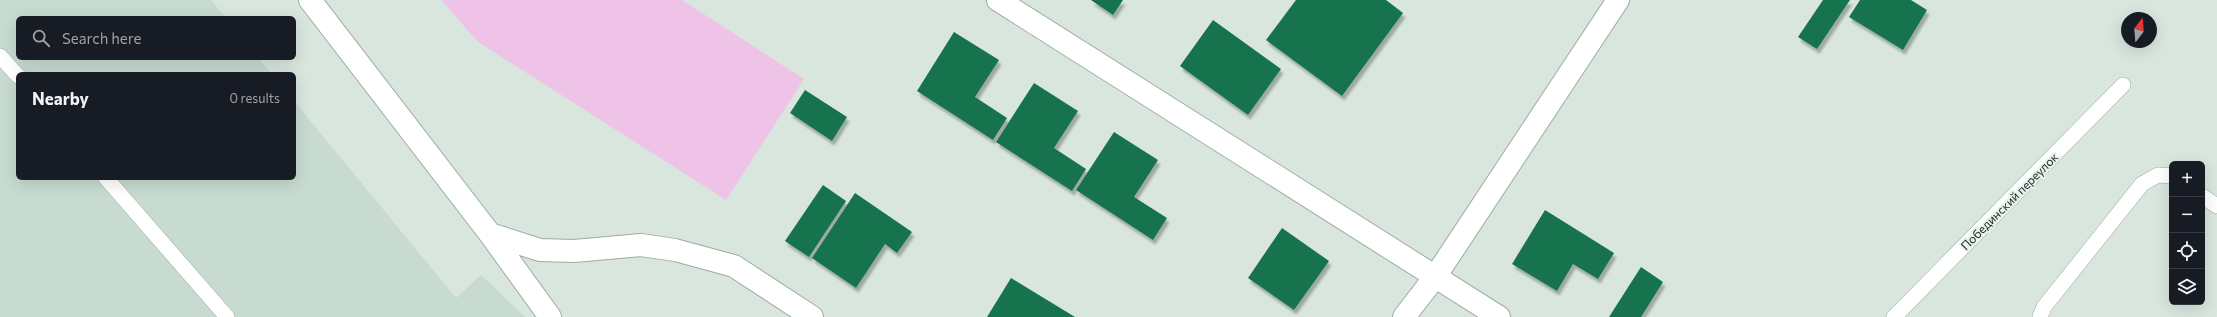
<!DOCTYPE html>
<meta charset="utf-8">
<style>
body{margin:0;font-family:Commissioner,sans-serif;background:#20242c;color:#f1f3f6}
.controls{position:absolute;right:12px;bottom:12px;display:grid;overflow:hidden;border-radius:6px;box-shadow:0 4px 16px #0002}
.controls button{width:36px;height:36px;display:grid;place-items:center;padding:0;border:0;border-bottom:1px solid #363941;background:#171b24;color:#f1f3f6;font:20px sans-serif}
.compass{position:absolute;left:2121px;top:12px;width:36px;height:36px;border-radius:50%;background:#171b24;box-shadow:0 4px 16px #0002;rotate:16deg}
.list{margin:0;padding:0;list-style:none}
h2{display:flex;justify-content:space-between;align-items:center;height:52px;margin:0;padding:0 16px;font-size:17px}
h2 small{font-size:13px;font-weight:400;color:#9ea1a6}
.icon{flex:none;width:22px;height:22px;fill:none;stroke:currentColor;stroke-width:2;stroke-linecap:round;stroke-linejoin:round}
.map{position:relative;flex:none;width:2217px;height:317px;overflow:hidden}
.search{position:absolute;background:#171b24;box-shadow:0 4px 16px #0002;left:16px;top:16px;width:280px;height:44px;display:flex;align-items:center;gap:10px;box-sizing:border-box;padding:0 14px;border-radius:6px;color:#9ea1a6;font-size:15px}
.panel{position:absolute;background:#171b24;box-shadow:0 4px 16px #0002;left:16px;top:72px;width:280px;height:108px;border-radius:6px}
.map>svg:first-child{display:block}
.built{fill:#c7dbd0}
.green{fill:#efc3e7}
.building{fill:#17734e;filter:url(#shadow)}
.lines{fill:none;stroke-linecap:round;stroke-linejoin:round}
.service-casing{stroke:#9eaba4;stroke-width:16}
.minor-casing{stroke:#9eaba4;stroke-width:24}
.service{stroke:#fff;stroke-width:15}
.minor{stroke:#fff;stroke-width:22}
.labels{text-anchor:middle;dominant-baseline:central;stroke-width:4;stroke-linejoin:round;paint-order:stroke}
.street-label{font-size:12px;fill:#222724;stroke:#e5f3eb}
</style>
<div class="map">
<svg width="2217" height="317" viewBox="0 0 2217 317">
<defs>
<filter id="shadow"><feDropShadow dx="2.5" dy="4.5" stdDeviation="1" flood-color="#0004"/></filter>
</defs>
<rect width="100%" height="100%" fill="#d8e6de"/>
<path class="built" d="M0 0H211L226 18H18V58H258L272 74H18V178H294V101L456 298 481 275 525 317H0Z"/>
<path class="green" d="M441 0H682L804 79 726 200 478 42Z"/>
<path class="building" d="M1091 0H1123L1113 15Z
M1296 0H1386L1403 13 1342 96 1266 40Z
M1823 0H1850L1817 49 1798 37Z
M1860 0H1911L1927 10 1903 50 1849 17Z
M1213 20 1281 69 1248 115 1180 66Z
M954 32 999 60 975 97 1007 118 993 140 917 91Z
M1034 83 1078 111 1054 148 1086 169 1072 191 996 142Z
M805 90 847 117 832 141 790 113Z
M1114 132 1158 160 1134 197 1167 218 1153 240 1076 190Z
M823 185 846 201 809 257 785 241Z
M855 193 912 232 897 253 885 244 856 288 812 258Z
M1545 210 1614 253 1598 279 1573 264 1557 291 1512 264Z
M1282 228 1329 261 1294 310 1248 278Z
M1641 267 1663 282 1641 317H1609Z
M1011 278 1075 317H987Z"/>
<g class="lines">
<defs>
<path id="service" d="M0 56 18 76
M106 178 227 317
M2202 196 2217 206
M1894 317 2123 85
M2040 317 2044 307 2142 184 2158 175 2172 176"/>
<path id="minor" d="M310 0 490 234 550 317
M998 0 1499 317
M490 234 540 250 574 251 641 245 675 250 734 266 812 317
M1404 317 1435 277 1618 0"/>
</defs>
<use href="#service" class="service-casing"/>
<use href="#minor" class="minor-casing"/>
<use href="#service" class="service"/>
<use href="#minor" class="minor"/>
</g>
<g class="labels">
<g class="street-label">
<text transform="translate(2009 201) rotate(-45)">Побединский переулок</text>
</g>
</g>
</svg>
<div class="controls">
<button>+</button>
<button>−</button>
<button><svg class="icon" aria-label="locate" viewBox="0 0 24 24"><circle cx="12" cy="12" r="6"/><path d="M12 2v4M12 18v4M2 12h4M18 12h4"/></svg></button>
<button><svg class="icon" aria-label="layers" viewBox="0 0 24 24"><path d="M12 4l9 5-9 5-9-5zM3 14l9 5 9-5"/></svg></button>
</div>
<svg class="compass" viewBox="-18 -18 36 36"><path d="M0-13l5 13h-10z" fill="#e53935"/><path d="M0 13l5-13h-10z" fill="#9ea1a6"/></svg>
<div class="search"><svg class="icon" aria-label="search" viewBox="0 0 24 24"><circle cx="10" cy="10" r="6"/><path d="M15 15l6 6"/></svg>Search here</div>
<section class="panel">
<h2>Nearby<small>0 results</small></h2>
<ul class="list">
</ul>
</section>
</div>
